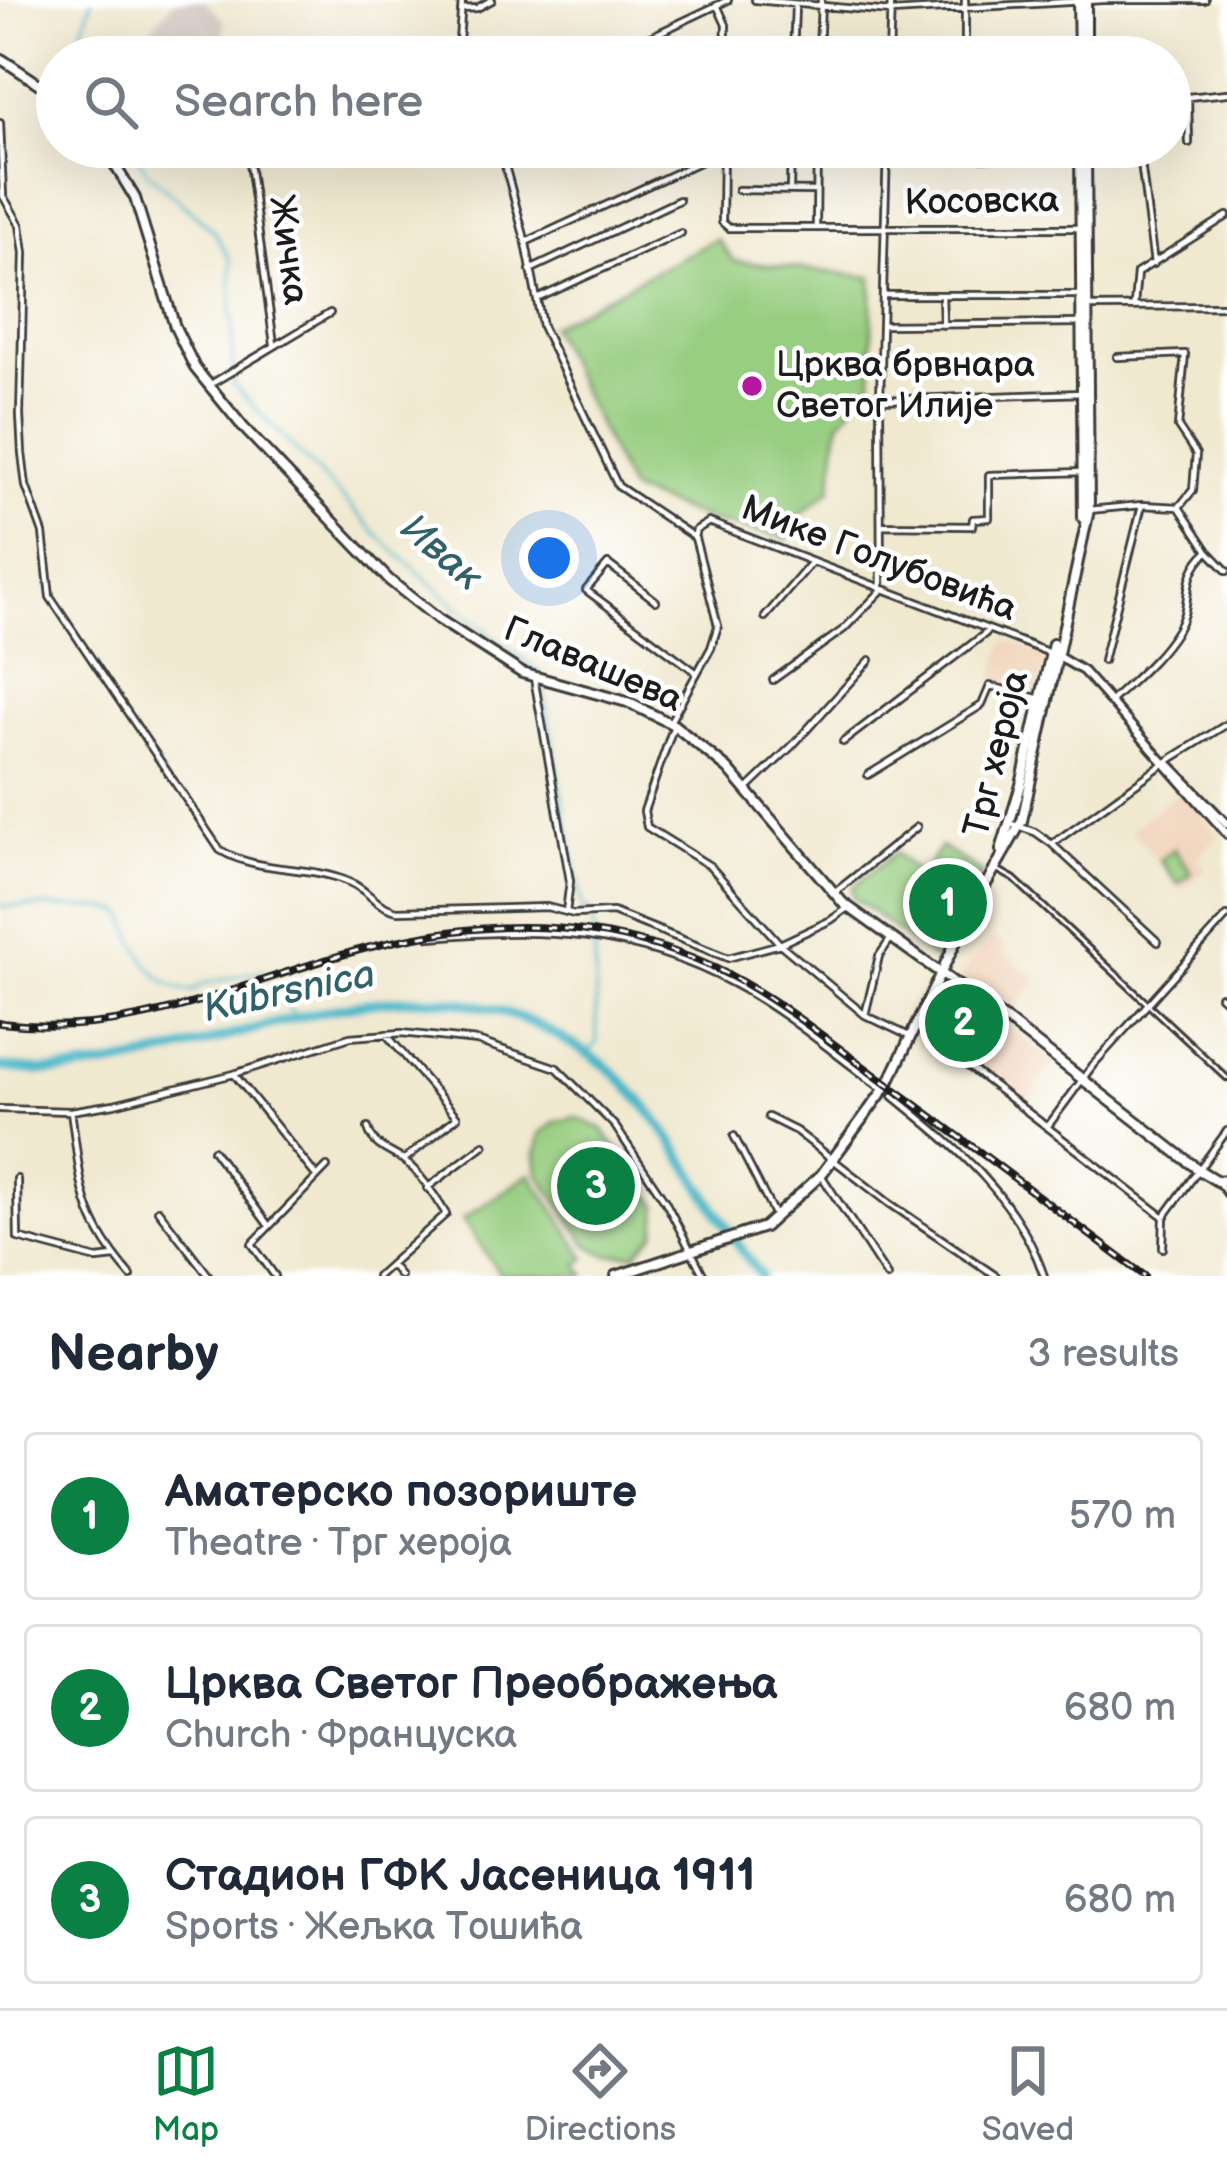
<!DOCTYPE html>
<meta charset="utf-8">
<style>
body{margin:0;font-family:"Balsamiq Sans",sans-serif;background:#f2f2f3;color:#1f2937}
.you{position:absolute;left:549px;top:558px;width:42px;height:42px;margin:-30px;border:9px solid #fff;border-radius:50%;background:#1a73e8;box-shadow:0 0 0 18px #1a73e833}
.badge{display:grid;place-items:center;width:78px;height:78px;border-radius:50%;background:#0b8043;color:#fff;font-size:39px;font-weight:700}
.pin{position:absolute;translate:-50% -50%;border:6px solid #fff;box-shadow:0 3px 12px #0006}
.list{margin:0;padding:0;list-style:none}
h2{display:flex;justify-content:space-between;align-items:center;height:156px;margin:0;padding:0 48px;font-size:51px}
h2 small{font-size:39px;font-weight:400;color:#747a83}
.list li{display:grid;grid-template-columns:78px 1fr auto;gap:36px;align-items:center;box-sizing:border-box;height:168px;margin:0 24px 24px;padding:0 24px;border:3px solid #e0e1e3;border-radius:12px}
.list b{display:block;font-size:45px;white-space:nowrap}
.list p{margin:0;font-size:39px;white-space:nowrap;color:#747a83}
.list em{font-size:39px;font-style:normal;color:#747a83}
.icon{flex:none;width:66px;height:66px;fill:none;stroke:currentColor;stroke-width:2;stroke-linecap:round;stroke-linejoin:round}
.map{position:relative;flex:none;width:1227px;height:1276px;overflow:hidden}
.search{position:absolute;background:#fff;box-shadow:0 12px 48px #0002;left:36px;right:36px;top:36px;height:132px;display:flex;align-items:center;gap:30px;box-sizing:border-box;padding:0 42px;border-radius:66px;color:#747a83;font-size:45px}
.sheet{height:732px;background:#fff}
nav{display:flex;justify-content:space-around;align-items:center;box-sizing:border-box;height:168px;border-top:3px solid #e0e1e3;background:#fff;font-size:33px;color:#747a83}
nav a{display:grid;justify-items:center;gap:6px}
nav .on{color:#0b8043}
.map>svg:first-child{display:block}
.built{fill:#f2d5bd}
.industrial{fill:#cfc1ba}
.green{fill:#98ce81;stroke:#5a754e;stroke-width:3}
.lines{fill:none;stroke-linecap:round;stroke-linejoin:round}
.stream{stroke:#4cb7c8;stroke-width:3}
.river{stroke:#4cb7c8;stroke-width:10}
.pedestrian-casing{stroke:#3c3b37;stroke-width:9}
.minor-casing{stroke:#3c3b37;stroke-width:10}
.tertiary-casing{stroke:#3c3b37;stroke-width:12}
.secondary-casing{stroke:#3c3b37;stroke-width:14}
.pedestrian{stroke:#fff;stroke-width:3}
.minor{stroke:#fff;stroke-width:4.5}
.tertiary{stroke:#fff;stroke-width:6}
.secondary{stroke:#fff;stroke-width:8}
.rail-casing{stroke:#1c1c1c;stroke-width:8}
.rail{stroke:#fff;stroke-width:3;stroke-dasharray:9;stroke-linecap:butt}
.poi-dot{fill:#b5179e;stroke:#fff;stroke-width:4.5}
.labels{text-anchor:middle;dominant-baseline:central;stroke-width:9;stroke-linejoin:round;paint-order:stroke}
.street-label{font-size:36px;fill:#1c1c1c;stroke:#fff}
.poi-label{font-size:36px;fill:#1c1c1c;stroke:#fff;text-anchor:start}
.water-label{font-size:39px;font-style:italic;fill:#326269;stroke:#fff}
</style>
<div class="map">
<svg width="1227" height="1276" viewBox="0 0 1227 1276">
<rect width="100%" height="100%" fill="#fff"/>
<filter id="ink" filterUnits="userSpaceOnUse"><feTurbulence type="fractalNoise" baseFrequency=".00833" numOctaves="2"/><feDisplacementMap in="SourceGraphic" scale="24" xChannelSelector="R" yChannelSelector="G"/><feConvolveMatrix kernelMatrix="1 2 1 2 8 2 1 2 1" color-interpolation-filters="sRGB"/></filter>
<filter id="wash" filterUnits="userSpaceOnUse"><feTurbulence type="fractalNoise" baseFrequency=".004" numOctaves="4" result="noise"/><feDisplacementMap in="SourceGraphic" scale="48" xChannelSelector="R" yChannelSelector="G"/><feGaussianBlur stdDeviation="2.7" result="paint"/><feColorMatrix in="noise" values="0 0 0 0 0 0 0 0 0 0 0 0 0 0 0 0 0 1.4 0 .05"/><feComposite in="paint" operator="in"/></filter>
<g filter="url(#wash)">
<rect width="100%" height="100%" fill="#f0e8cf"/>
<path class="built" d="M1005 640 1047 655 1038 696 992 683Z
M1180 790 1219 836 1197 858 1205 869 1182 891 1131 830Z
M992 937 1005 947 1003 952 1037 978 1010 1017 960 976Z
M1005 1025 1056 1062 1035 1086 1038 1089 1027 1104 976 1066Z"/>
<path class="industrial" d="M175 0H203L224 20 223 39 196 57H90L117 27 140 41Z"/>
<path class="green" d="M717 239 734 261 872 277V382L839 423 831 489 788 525V539L711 521 630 491 550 326Z
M941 847 982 873 975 889 936 873 917 918 952 932 939 958 933 959 853 897 852 888 895 853 921 876Z
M1174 849 1192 873 1178 884 1160 860Z
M576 1117 602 1129 658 1206 656 1232 636 1254 607 1255 588 1245 538 1173 536 1155 540 1134 555 1122Z
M530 1174 586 1258 578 1264 586 1276H501L463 1219Z"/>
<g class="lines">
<path class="stream" d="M74 57 92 0
M132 147 149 174 214 231 231 261 233 385 387 544 467 615 541 674
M542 684 583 910H588L594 928 597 1042 588 1054
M0 906 105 908 124 913C137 947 150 987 193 991L203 984 261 971 269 976
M274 988 296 1017"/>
<path class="river" d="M0 1067C18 1068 37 1072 54 1071 225 1065 390 939 558 1036 576 1047 596 1057 612 1071 676 1128 709 1210 761 1276"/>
</g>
</g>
<g filter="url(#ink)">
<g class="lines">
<defs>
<path id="pedestrian" d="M996 869 1014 879 1227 1078"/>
<path id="minor" d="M462 0 459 41 464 57
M755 0 891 12 1103 0H1205
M717 5 726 25 725 57
M462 9 477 8 492 0
M608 57 728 0
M793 57 795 6
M819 57 821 0
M889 57 891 0
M965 57V0
M0 123 3 196 20 225 24 253 20 415 22 453 26 486 43 533 50 597 220 850C260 874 307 864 349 882 369 890 373 905 397 911L547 907 574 914 613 912 728 958 780 944 831 920 849 907
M1189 143 1188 97 1227 93
M500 147 526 243 542 326 618 486 694 537
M723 147 722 222 729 228H1081
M966 147 969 158H975L1077 152
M1139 147 1154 264
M249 163 274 344
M507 163 542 147
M790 189 791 147
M738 190 816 191
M816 225 817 147
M526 242 723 151
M530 270 679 200
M883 295H1081
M942 295 943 325
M539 298 681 233
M1134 305 1137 273 1227 216
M1089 307 1227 306
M882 325 1080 323
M1117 357 1185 354 1178 427 1196 454 1193 490 1179 507
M211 384 330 313
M880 400 1083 393
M1089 510 1142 505 1179 507 1208 551 1227 571
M882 525 972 526 973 519 989 518V475L1083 472
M694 537 696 530 709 522 1050 653
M656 601 608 564 586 590 697 673
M765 617 812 562
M1103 661 1142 505
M534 678 570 881 566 912
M773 680 844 629 881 591 880 400 887 147
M1110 702C1133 680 1160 658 1177 630 1194 603 1179 577 1208 551
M670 722 711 648 718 626 695 538
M674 725 644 811 647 827 710 866 780 944 865 1015 911 1037
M843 742 986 633
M868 775 982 705 990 686 1041 699
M747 789 793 745 870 660
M1009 823 1035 832 1052 844 1158 942
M1052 844 1166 762 1227 724
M834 893 917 827
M430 937C540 927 634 930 734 984 787 1012 835 1055 884 1090
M1220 996 1227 1002
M865 1015 879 956 892 937
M916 1026 1164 1217 1163 1248
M386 1034 457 1117 404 1160
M234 1074 317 1177
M893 1096C956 1147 1017 1196 1044 1276
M0 1109 71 1111 114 1104 234 1074 350 1037 402 1033 477 1041 557 1068 615 1126 665 1201 704 1276
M71 1111C82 1186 79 1216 131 1276
M768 1117 796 1131 889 1203 996 1276
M1048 1126 1093 1065 1227 916
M368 1128C374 1148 387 1149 403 1160 418 1170 437 1198 446 1214L377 1276
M734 1136 775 1216
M213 1150 269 1226
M821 1175 887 1276
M17 1179 18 1238 97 1259 115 1257
M1217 1181 1227 1194
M427 1188 484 1145
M158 1210 209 1276
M1164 1217 1227 1131
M391 1265 400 1276
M275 1276 252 1244 327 1167"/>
<path id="tertiary" d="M1054 654 1083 671 1227 834
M1169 764 1227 824"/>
<path id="secondary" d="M1078 0 1079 57
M1086 0V57
M0 58 57 96
M104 147 135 198 175 327 195 368 243 427 389 580 438 619 522 673 627 702 674 725 728 769 843 903 1009 1022 1199 1170 1217 1181 1227 1180
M1080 147 1083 518
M1001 850 1021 785 1053 644
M616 1276 764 1227 821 1175 888 1084 969 914 1022 821 1089 510 1086 147"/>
</defs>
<use href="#pedestrian" class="pedestrian-casing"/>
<use href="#minor" class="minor-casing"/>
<use href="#tertiary" class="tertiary-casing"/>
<use href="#secondary" class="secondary-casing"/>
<use href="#pedestrian" class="pedestrian"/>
<use href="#minor" class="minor"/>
<use href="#tertiary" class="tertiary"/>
<use href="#secondary" class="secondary"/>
<defs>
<path id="rail" d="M0 1023C149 1040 242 978 379 945 499 916 622 919 733 977 789 1007 839 1049 890 1086 976 1148 1060 1213 1145 1276"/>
</defs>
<use href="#rail" class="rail-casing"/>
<use href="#rail" class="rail"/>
</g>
</g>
<circle class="poi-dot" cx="752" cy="386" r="12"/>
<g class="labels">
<g class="street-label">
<text transform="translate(982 202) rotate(-1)">Косовска</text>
<text transform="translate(288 250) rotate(82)">Жичка</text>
<text transform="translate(879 559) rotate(21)">Мике Голубовића</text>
<text transform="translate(593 665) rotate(23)">Главашева</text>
<text transform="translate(997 754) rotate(-76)">Трг хероја</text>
</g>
<g class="poi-label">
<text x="776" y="365">Црква брвнара<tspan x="776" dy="41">Светог Илије</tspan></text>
</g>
<g class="water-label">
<text transform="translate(441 553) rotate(41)">Ивак</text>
<text transform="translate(289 992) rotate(-12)">Kubrsnica</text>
</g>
</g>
</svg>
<div class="you"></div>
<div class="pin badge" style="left:948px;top:903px">1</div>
<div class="pin badge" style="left:964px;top:1023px">2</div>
<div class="pin badge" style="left:596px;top:1186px">3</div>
<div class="search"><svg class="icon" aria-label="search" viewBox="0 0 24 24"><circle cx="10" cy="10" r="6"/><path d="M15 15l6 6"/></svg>Search here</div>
</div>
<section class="sheet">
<h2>Nearby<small>3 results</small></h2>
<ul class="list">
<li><span class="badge">1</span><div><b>Аматерско позориште</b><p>Theatre · Трг хероја</p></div><em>570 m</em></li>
<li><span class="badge">2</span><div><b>Црква Светог Преображења</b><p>Church · Француска</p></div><em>680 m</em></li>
<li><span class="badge">3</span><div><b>Стадион ГФК Јасеница 1911</b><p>Sports · Жељка Тошића</p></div><em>680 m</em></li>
</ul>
</section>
<nav>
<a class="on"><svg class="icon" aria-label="map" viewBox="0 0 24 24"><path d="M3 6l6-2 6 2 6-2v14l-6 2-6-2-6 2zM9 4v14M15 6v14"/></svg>Map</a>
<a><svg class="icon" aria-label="directions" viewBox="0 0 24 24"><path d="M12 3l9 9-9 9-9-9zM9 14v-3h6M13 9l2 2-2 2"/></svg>Directions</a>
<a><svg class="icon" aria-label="saved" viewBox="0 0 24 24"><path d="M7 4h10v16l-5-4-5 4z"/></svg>Saved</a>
</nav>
